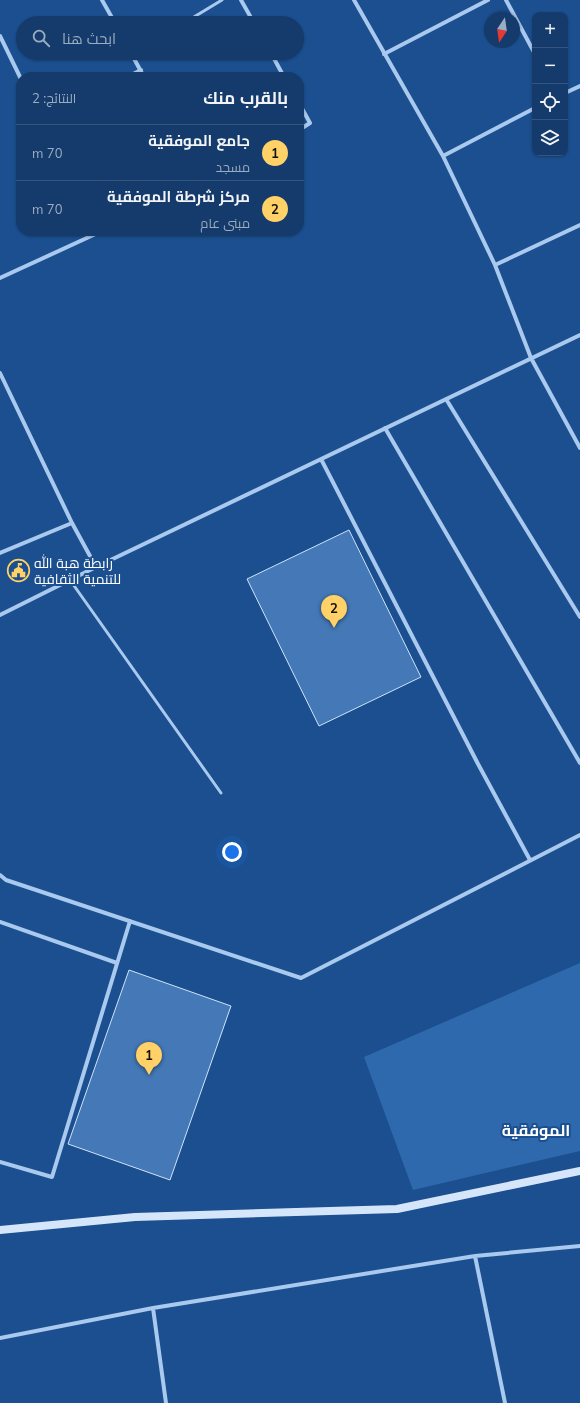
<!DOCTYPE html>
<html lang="ar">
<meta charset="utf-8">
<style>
body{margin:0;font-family:Mulish,Cairo,sans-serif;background:#1d4271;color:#f1f3f6;direction:rtl}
.controls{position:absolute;right:12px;top:12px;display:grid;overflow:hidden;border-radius:8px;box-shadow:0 1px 3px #0004}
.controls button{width:36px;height:36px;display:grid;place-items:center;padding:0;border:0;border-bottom:1px solid #33557e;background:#143b6b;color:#f1f3f6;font:20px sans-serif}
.compass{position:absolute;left:484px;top:12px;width:36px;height:36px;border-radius:50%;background:#143b6b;box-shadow:0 1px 3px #0004;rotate:193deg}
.you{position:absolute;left:232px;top:852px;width:14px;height:14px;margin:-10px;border:3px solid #fff;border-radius:50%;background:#1a73e8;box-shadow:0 0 0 6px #1a73e833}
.badge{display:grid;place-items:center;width:26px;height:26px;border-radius:50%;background:#ffd166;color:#111;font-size:13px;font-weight:700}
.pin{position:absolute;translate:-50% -33px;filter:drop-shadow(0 1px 2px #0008)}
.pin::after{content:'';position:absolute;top:21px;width:14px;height:12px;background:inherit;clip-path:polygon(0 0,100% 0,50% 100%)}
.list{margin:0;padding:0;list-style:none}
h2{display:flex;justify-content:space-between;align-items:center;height:52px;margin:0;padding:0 16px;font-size:17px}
h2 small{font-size:13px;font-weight:400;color:#9dadc1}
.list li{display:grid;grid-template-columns:26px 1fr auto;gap:12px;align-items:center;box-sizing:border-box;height:56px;padding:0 16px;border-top:1px solid #33557e}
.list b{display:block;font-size:15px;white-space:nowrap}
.list p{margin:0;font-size:13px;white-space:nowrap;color:#9dadc1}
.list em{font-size:13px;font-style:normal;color:#9dadc1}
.icon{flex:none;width:22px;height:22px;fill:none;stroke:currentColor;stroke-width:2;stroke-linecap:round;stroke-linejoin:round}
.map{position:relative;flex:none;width:580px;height:1403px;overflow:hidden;direction:ltr}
.search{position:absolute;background:#143b6b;box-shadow:0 1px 3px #0004;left:16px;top:16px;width:288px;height:44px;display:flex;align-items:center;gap:10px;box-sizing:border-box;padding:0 14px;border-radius:22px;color:#9dadc1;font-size:15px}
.panel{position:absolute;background:#143b6b;box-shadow:0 1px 3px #0004;left:16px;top:72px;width:288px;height:164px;border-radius:16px;direction:rtl}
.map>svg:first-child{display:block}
.green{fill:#2e69ad}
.building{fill:#4478b7;stroke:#cfe3fa}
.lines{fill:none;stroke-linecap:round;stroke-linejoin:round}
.lane{stroke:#a9c9ee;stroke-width:3}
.street{stroke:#a9c9ee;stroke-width:4}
.secondary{stroke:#d6e6fa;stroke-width:8}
.labels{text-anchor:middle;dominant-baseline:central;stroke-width:4;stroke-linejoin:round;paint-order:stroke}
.poi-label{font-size:14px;fill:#fff;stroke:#1b4f8f;text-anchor:start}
.quarter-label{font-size:16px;font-weight:bold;fill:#fff;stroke:#1b4f8f}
</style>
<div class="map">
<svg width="580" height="1403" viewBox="0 0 580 1403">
<rect width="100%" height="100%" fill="#1b4f8f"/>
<path class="green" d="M580 963V1151L413 1190 364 1057Z"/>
<path class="building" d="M349 530 421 677 319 726 247 579Z
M129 970 231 1006 170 1180 68 1144Z"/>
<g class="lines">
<path class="lane" d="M184 23 222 0
M70 580 221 793"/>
<path class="street" d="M102 0 115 23
M241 0 254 23
M354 0 443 156 495 265 531 358 580 448
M506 0 535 54
M0 36 21 79
M131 53 144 77
M271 53 284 77
M384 54 488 0
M127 77 141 70
M565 93 580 86
M299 103 310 123 299 130
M443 156 535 108
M495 265 580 225
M0 278 102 231
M0 373 72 523 96 567
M446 399 580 617
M385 428 580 763
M321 459 477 762 530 860
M0 553 72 523
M0 615 96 567 580 335
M0 875 6 880 301 978 580 835
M0 922 117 963
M0 1162 52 1177 130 921
M475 1256 505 1403
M153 1308 166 1403
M0 1338 153 1308 475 1256 580 1246"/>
<path class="secondary" d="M0 1230 135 1217 397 1209 580 1171"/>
</g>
<defs>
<symbol id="civic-ring" viewBox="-11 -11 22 22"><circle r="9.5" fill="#1b4f8f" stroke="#ffd166" stroke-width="1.5"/><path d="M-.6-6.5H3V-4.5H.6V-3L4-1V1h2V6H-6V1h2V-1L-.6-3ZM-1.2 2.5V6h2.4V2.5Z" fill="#ffd166"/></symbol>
</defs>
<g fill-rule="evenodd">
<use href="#civic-ring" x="6" y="558" width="25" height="25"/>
</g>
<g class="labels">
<g class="poi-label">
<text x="34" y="563">رابطة هبة الله<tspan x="34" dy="16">للتنمية الثقافية</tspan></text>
</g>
<g class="quarter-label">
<text x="536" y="1130">الموفقية</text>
</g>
</g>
</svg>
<div class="controls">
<button>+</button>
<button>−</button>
<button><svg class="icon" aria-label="locate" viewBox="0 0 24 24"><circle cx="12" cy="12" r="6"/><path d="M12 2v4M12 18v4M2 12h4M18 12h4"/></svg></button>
<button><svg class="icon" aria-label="layers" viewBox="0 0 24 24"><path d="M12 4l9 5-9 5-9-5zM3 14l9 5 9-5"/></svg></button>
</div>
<svg class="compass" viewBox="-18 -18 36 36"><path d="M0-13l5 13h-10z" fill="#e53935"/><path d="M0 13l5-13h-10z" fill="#9dadc1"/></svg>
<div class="you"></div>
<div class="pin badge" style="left:149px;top:1075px">1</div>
<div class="pin badge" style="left:334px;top:628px">2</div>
<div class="search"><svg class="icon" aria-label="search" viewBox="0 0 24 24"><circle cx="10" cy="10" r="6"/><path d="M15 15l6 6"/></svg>ابحث هنا</div>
<section class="panel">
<h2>بالقرب منك<small>النتائج: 2</small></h2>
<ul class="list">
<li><span class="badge">1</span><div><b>جامع الموفقية</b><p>مسجد</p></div><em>70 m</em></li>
<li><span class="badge">2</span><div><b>مركز شرطة الموفقية</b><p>مبنى عام</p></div><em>70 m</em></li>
</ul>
</section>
</div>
